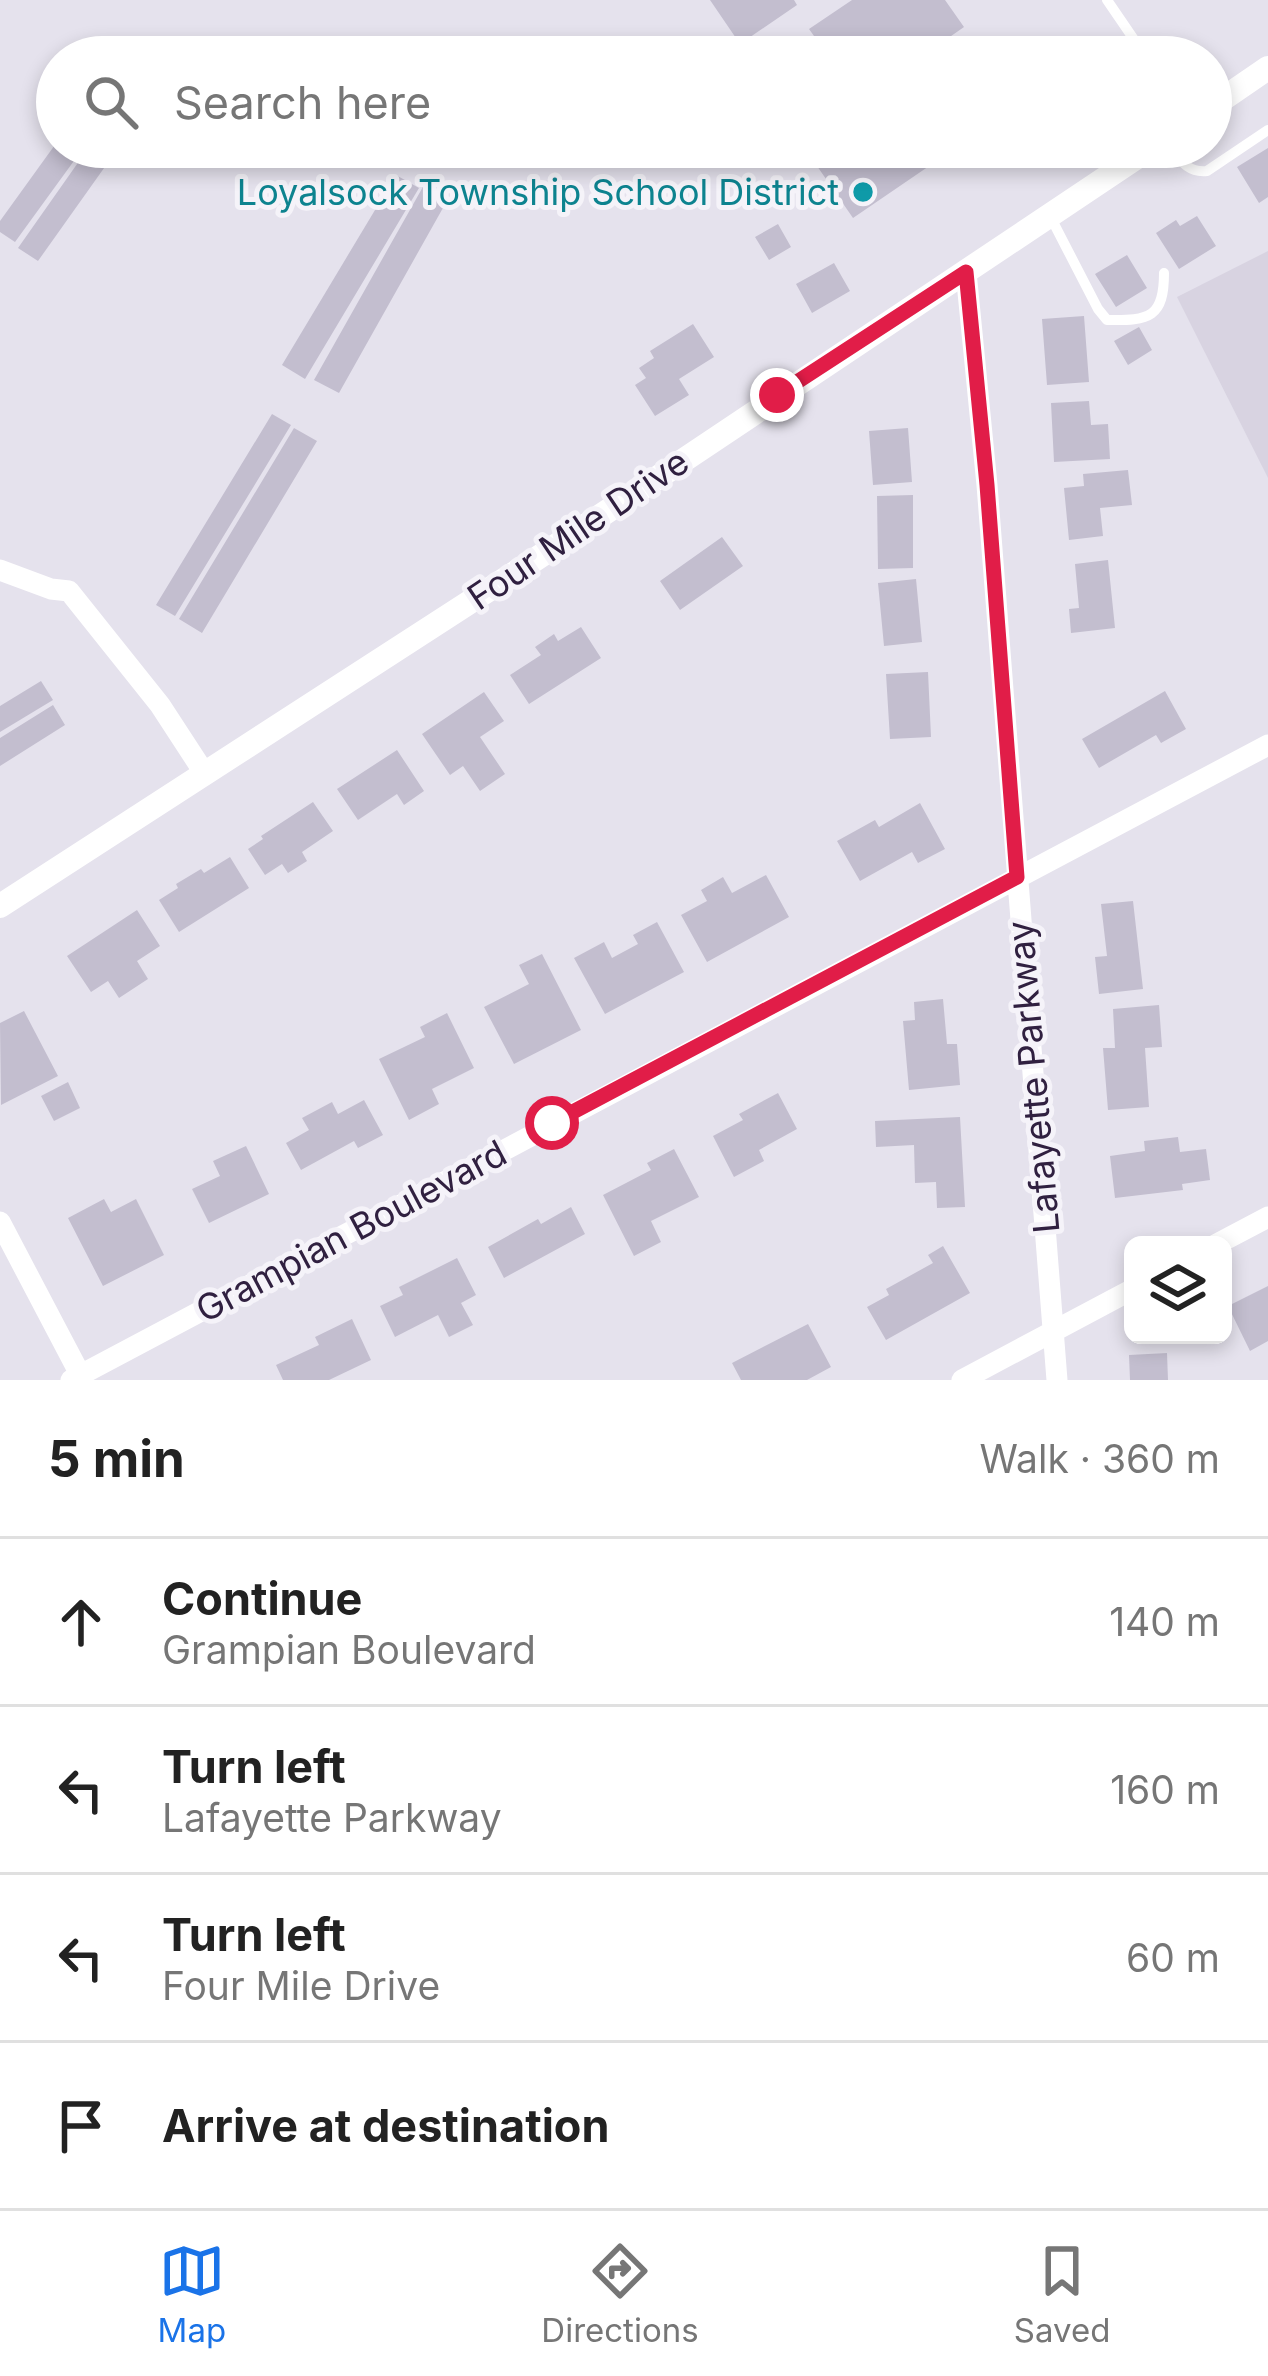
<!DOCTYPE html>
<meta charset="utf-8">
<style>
body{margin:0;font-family:Inter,sans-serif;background:#f2f2f2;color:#222}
.controls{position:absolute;right:36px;bottom:36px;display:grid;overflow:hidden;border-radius:18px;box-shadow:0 6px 18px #0003}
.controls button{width:108px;height:108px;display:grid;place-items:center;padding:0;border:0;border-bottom:3px solid #e0e0e0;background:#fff;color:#222;font:60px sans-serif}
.stop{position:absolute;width:36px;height:36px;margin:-27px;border:9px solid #e11d48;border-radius:50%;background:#fff}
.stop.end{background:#e11d48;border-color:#fff;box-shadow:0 3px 12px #0008}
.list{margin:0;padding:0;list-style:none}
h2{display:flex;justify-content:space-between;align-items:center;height:156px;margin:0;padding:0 48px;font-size:51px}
h2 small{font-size:39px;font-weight:400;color:#767676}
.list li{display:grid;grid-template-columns:78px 1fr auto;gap:36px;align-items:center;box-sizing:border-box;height:168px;padding:0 48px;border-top:3px solid #e0e0e0}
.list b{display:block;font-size:45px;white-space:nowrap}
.list p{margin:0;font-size:39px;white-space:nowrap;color:#767676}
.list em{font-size:39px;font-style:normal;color:#767676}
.icon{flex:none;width:66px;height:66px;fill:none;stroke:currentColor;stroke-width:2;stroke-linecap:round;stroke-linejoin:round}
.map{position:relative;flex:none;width:1268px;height:1380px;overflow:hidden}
.search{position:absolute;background:#fff;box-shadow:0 6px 18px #0003;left:36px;right:36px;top:36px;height:132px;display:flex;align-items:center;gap:30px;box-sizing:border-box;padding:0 42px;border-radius:66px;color:#767676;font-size:45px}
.sheet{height:828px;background:#fff}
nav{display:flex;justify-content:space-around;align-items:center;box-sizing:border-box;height:168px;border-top:3px solid #e0e0e0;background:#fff;font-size:33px;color:#767676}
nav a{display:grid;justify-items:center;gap:6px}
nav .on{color:#1a73e8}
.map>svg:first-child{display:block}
.built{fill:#d8d3e1}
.building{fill:#c3becf}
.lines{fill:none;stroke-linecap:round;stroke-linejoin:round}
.service{stroke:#fff;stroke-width:10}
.minor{stroke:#fff;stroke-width:21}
.tertiary{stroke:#fff;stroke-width:24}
.route{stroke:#e11d48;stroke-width:15}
.culture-dot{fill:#0f9aa8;stroke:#f5f3f9;stroke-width:4.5}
.labels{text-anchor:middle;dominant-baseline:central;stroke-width:10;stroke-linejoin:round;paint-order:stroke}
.culture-label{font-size:36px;fill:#0d838f;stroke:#f5f3f9;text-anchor:end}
.street-label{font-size:36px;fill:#302040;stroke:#f5f3f9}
</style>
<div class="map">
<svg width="1268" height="1380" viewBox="0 0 1268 1380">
<rect width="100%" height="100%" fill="#e5e2ed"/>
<path class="built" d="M1268 251V478L1177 297Z"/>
<path class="building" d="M710 0H794L797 5 740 44Z
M852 0H945L964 27 921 57H829L809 29Z
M57 142V147H84L15 242 0 232V221Z
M89 147H119L38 261 18 248Z
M846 147H957L853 218 817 166Z
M1268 148V197L1259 203 1237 167Z
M396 175 419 188 305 379 282 365Z
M424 185 448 199 339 393 314 380Z
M1197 216 1216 246 1179 269 1156 233 1176 220 1180 226Z
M778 224 791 247 769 260 755 237Z
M1127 255 1147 288 1116 307 1095 274Z
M834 263 850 291 812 313 796 284Z
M1084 316 1089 382 1047 385 1042 319Z
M693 324 714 357 679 379 689 395 655 416 635 385 646 378 639 368 654 358 650 351Z
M1139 327 1152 350 1128 365 1114 341Z
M1089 401 1091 425 1108 424 1110 459 1054 462 1051 403Z
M272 414 291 425 175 616 156 605Z
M294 428 317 441 202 633 179 619Z
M908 428 912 482 873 485 869 431Z
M1128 470 1132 505 1100 508 1103 536 1069 540 1064 488 1084 486 1083 474Z
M913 495V568L878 569 877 496Z
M722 537 743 566 680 610 660 581Z
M1108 560 1115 628 1071 633 1069 609 1079 608 1075 564Z
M916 579 922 642 884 646 878 583Z
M581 627 601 658 529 704 510 675 541 655 535 647 554 634 558 641Z
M928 672 931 737 890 739 886 674Z
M41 681 53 700 0 732V706Z
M1165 691 1186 729 1161 743 1156 735 1099 768 1082 739Z
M484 692 504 721 480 737 505 774 480 791 463 766 450 775 422 734Z
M53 705 65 725 0 766V738Z
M397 750 424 791 404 805 397 794 358 820 337 789Z
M313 802 333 831 302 852 307 861 288 873 282 864 265 875 248 849 263 839 261 836Z
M920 803 945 849 918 863 912 852 860 881 837 841 875 820 879 827Z
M230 857 249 888 179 932 159 900 178 888 176 884 201 869 204 873Z
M766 875 789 917 707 962 681 915 707 901 701 890 723 877 732 893Z
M1133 901 1143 989 1099 994 1095 957 1107 956 1101 904Z
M137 910 160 946 137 961 148 979 119 998 108 981 91 992 67 956Z
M657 922 684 972 605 1014 574 958 604 942 612 958 638 944 633 935Z
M542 954 581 1030 514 1064 484 1007 529 984 519 965Z
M943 999 947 1044H957L960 1085 909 1090 903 1021 915 1020 914 1002Z
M1159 1005 1162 1047 1145 1048 1149 1107 1108 1110 1103 1048H1115L1113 1009Z
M24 1011 58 1076 1 1105 0 1023Z
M447 1013 474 1068 432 1089 439 1104 409 1120 379 1059 425 1037 420 1027Z
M68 1082 80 1108 54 1121 41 1096Z
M778 1093 797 1129 759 1150 764 1161 734 1177 713 1136 743 1120 739 1114Z
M364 1100 383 1135 358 1148 354 1141 301 1170 286 1143 309 1130 302 1118 332 1102 338 1114Z
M960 1117 965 1207 937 1208 936 1182 915 1183 914 1145 876 1147 875 1121Z
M1178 1137 1180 1152 1206 1149 1210 1180 1182 1184 1183 1190 1115 1198 1110 1156 1145 1151 1144 1141Z
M246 1146 269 1194 209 1223 192 1189 220 1176 213 1161Z
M674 1149 699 1197 651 1221 661 1242 634 1256 603 1195 651 1170 647 1163Z
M104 1199 111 1212 136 1199 164 1255 103 1286 68 1218Z
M571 1207 585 1234 504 1278 488 1247 538 1219 541 1224Z
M943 1246 970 1293 886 1340 867 1307 889 1295 886 1289 933 1263 928 1255Z
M457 1258 476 1295 461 1303 473 1325 449 1337 438 1315 395 1337 380 1306 403 1295 399 1287Z
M1268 1286V1341L1250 1351 1228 1306Z
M352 1319 371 1360 329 1380H283L276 1365 319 1345 315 1337Z
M808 1324 831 1367 807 1380H741L732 1363Z
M1167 1353 1168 1380H1130L1129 1355Z"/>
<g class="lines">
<path class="service" d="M1107 0 1146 57
M1170 147C1181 161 1188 173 1207 171L1268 130
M1050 216 1098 309 1107 320C1150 321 1164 317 1164 273"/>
<path class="minor" d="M966 272 987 485 1057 1380
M0 570 51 589 69 591 160 705 205 774
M0 1222 83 1380
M1215 1245 1268 1217
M71 1380 1268 745
M962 1380 1133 1289"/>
<path class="tertiary" d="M1211 107 1268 68
M0 906 527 565 1152 147"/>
</g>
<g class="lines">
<path class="route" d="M552 1123 1017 877 987 485 966 272 777 395"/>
</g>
<circle class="culture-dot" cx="863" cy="192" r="12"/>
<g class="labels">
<g class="culture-label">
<text x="839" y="192">Loyalsock Township School District</text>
</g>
<g class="street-label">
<text transform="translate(578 529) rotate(-34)">Four Mile Drive</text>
<text transform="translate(1033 1077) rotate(-95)">Lafayette Parkway</text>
<text transform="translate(351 1231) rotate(-28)">Grampian Boulevard</text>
</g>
</g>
</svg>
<div class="controls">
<button><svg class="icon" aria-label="layers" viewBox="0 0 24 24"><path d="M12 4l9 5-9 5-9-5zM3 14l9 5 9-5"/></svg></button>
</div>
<div class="stop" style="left:552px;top:1123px"></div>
<div class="stop end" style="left:777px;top:395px"></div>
<div class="search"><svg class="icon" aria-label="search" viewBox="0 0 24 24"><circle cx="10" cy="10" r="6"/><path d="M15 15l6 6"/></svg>Search here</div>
</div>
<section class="sheet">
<h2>5 min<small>Walk · 360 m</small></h2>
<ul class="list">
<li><svg class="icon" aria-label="ahead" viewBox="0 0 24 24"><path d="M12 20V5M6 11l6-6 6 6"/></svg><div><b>Continue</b><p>Grampian Boulevard</p></div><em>140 m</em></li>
<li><svg class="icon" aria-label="left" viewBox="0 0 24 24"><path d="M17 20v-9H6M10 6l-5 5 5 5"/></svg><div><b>Turn left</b><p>Lafayette Parkway</p></div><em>160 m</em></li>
<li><svg class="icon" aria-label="left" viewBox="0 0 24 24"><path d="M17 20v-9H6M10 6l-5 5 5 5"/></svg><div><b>Turn left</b><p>Four Mile Drive</p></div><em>60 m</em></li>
<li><svg class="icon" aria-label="arrive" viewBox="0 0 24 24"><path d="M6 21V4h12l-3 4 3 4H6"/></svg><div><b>Arrive at destination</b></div></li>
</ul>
</section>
<nav>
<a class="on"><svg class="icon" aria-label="map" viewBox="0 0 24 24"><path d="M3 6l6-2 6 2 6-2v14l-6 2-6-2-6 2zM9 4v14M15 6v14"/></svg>Map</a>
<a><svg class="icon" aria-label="directions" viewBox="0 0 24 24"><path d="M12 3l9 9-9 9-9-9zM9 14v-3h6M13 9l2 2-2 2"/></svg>Directions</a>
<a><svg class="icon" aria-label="saved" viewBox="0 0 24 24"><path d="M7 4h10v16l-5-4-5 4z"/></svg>Saved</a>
</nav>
